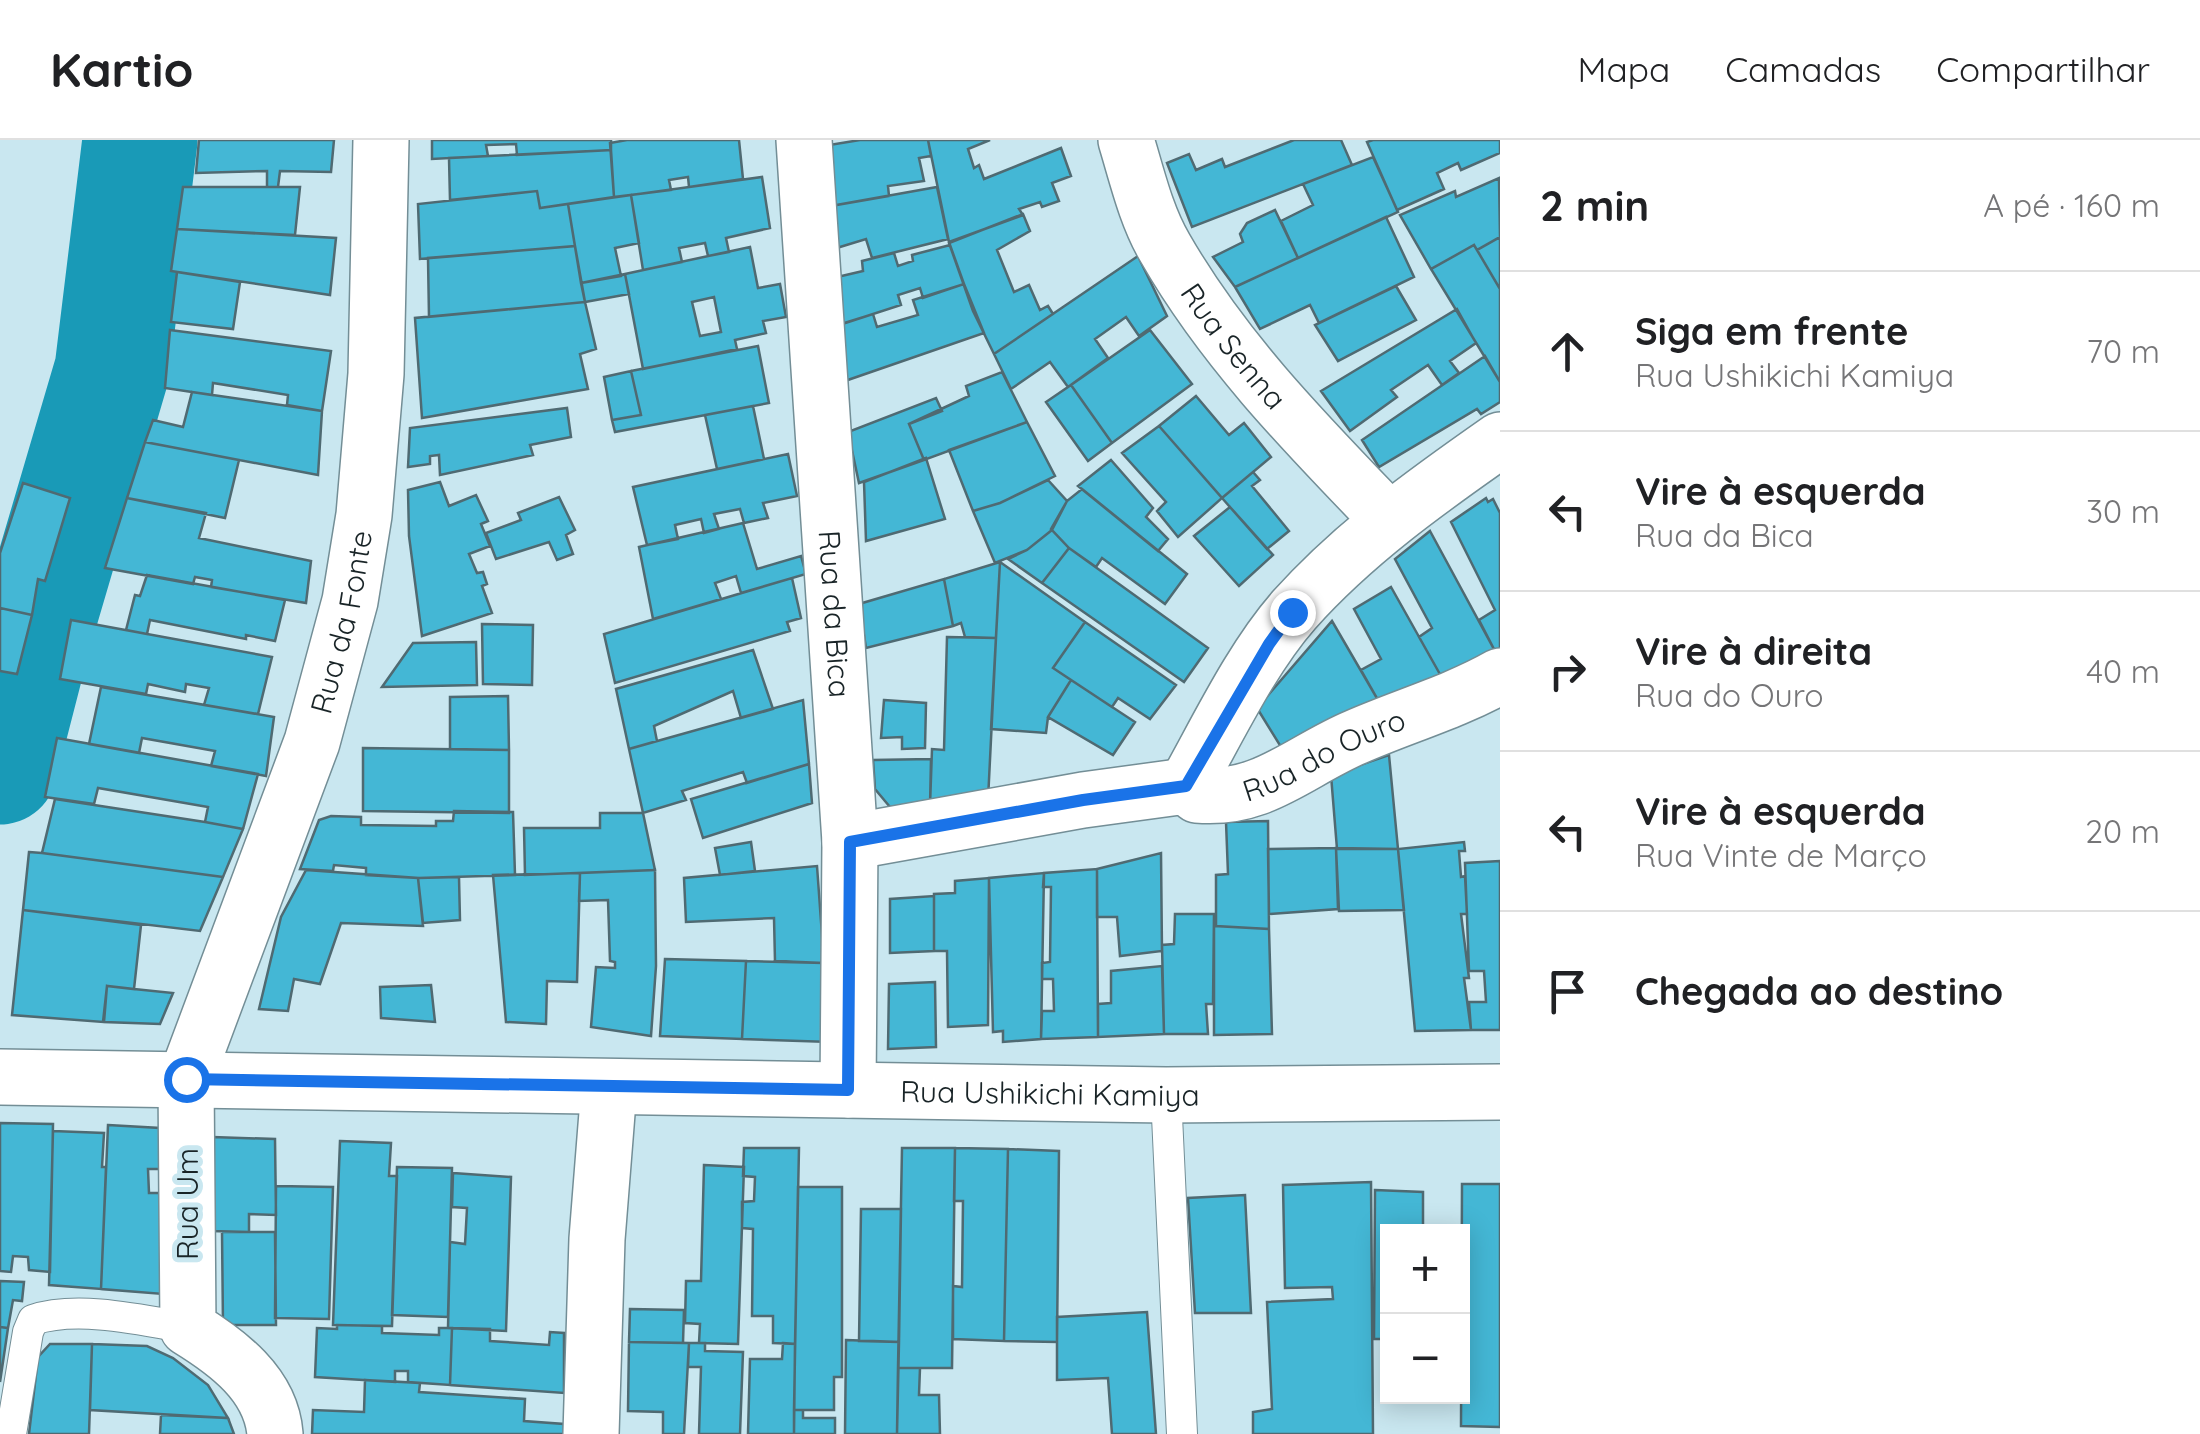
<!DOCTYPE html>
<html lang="pt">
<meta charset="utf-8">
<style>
body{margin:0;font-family:Quicksand,sans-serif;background:#f2f2f2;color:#202124}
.controls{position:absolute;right:30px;bottom:30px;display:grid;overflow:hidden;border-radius:0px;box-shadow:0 5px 25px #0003}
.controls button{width:90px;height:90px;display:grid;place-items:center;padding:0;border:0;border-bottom:2px solid #e0e0e0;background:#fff;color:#202124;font:50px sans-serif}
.stop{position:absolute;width:30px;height:30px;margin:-22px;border:8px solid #1a73e8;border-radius:50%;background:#fff}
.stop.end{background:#1a73e8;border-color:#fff;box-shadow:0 2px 10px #0008}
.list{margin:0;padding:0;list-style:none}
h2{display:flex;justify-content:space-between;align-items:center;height:130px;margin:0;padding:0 40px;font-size:42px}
h2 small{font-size:32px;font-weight:400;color:#757577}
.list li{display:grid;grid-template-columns:65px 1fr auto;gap:30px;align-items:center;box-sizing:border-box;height:160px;padding:0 40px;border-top:2px solid #e0e0e0}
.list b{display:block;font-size:38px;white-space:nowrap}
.list p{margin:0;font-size:32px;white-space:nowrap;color:#757577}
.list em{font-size:32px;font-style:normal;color:#757577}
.icon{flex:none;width:55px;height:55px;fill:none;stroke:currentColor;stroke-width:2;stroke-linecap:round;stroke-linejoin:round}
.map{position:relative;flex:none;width:1500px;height:1294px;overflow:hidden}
header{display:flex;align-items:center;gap:60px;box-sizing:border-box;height:140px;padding:0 50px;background:#fff;border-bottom:2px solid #e0e0e0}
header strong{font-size:48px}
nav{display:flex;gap:55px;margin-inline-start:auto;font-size:35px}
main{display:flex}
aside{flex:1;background:#fff}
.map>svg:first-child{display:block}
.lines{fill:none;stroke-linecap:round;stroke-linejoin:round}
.river{stroke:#199ab7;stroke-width:115}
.building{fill:#44b7d5;stroke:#4f6a72;stroke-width:2.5;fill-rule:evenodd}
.service-casing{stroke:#738e96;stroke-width:32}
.minor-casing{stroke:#738e96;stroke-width:58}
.secondary-casing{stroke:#738e96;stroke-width:58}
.service{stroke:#fff;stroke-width:30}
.minor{stroke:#fff;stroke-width:55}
.secondary{stroke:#fff;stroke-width:55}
.route{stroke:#1a73e8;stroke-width:12}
.labels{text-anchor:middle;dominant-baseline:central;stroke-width:10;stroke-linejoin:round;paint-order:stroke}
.street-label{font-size:30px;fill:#192427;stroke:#c9e7f0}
</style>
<header>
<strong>Kartio</strong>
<nav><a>Mapa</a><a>Camadas</a><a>Compartilhar</a></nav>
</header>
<main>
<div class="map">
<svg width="1500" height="1294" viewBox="0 0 1500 1294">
<rect width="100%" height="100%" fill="#c9e7f0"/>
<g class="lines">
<path class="river" d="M0 627 34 495 112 230 140 0"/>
</g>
<path class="building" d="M199 0H334L331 32 280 31 278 47H267V31L196 33Z
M432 0H611V10L517 15 516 4 486 5 488 16 432 19Z
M627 0H739L743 39 689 47 688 37 669 40 671 50 614 57 610 3Z
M860 0H928L931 16 919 18 924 41 888 46 889 56 825 67 817 7Z
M928 0H990L968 9 974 28 979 25 984 39 1061 8 1071 36 1052 43 1059 61 1042 67 1040 62 1019 69 1023 75 949 102Z
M1294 0H1341L1352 25 1192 87 1167 23 1189 14 1196 30 1222 19 1225 27Z
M1373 0H1500V13L1461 30 1458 23 1437 33 1444 49 1397 70 1367 2Z
M611 10 614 57 540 68 537 51 450 60 449 18Z
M1373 17 1398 72 1298 118 1281 81 1313 65 1303 44Z
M762 37 770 88 726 98 729 112 708 116 705 103 679 108 682 122 643 130 631 55Z
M1499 38 1500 97 1477 110 1474 105 1431 129 1400 75 1455 51 1456 57Z
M183 47H300L295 95 177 89Z
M937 47 948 99 872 118 866 99 830 110 825 67Z
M537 51 540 68 568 64 575 106 420 119 418 64Z
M631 55 639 103 615 108 621 136 581 143 568 64Z
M1275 70 1298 118 1235 147 1213 117 1243 102 1240 94 1247 83Z
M1023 74 1030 91 997 110 1014 152 1029 145 1040 170 1048 166 1053 174 994 214 973 171 949 103Z
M1386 77 1414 137 1319 183 1310 165 1260 189 1235 147Z
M177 89 336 98 330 155 171 131Z
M1500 97V149L1477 110Z
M950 105 964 144 923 158 920 148 898 155 901 165 839 185 833 138 863 131 862 121 894 113 898 126 913 121 912 115Z
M1474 105 1500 149V242L1431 129Z
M575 106 585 162 429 177 428 118Z
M750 107 758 148 780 144 786 177 763 181 766 193 735 200 737 209 643 229 625 134ZM714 157 721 192 700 196 692 162Z
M1138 116 1167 176 1139 196 1126 177 1095 199 1108 218 1068 247 1050 222 1011 249 994 214Z
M177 132 240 142 233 189 171 182Z
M625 134 629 154 585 162 581 143Z
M964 144 984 193 842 242 831 187 873 174 877 187 918 175 913 160Z
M1396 146 1416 180 1338 221 1315 185Z
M585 162 596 209 580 214 588 249 422 278 415 178Z
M1457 169 1476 203 1450 221 1459 233 1442 245 1428 225 1391 250 1397 257 1350 291 1321 251Z
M170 190 331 211 322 271 287 265 288 255 213 243 212 255 165 248Z
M1150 190 1192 244 1112 303 1071 245Z
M758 206 769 263 615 292 612 280 641 275 631 231Z
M1485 216 1500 242V262L1481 274 1477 269 1379 327 1362 300Z
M631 231 641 275 612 280 604 237Z
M1002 232 1027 282 924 320 909 284 969 256 966 246Z
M1071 245 1112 303 1088 321 1046 262Z
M192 252 322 271 318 335 145 302 153 280 183 287Z
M1196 256 1229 295 1244 283 1271 317 1222 358 1159 286Z
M936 258 942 271 909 284 924 320 859 343 848 292Z
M753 266 764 319 717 329 705 275Z
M567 268 571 297 530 305 533 315 440 335 439 315 430 316V324L408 327 410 288Z
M1027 282 1055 336 1000 363 973 371 949 310Z
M1159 286 1222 358 1178 397 1157 371 1166 362 1122 313Z
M145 302 239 320 225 378 127 358Z
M788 314 797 356 763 363 768 378 744 383 740 369 714 374 719 389 704 393 701 379 675 385 678 399 647 405 633 347Z
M926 318 945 379 866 401 864 342Z
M1111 320 1153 368 1146 377 1168 399 1158 411 1078 346Z
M1253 332 1260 340 1252 346 1289 391 1267 409 1222 358Z
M1048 340 1067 361 1052 390 1027 410 995 423 973 371 1000 363Z
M440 342 449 366 476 355 488 381 481 384 490 406 469 414 477 433 483 432 487 444 482 446 492 473 422 496 409 396 408 350Z
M23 343 70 358 45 441 38 439 32 475 0 468V413Z
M1082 349 1187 434 1165 464 1102 418 1096 427 1069 408 1051 389 1067 361Z
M559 357 575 390 566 395 573 414 557 420 549 402 496 419 486 393 521 380 518 373Z
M127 358 206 373 199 398 311 421 306 463 211 447 212 440 195 437 193 444 105 428Z
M1486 358 1488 362 1493 359 1500 373V511L1496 513 1479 480 1495 470 1451 382Z
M1230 367 1273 415 1239 446 1194 396Z
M743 383 757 429 801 416 806 434 741 453 736 436 715 443 721 459 653 479 639 407Z
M1052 390 1069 408 1042 443 1008 419 1027 410Z
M1430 391 1496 513 1441 536 1419 497 1432 488 1395 419Z
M1069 408 1208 508 1184 542 1042 443Z
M1000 422 1085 482 1053 528 1071 540 1048 577 1046 593 991 589Z
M1000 422 996 498 965 497 961 483 953 486 944 439Z
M147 435 285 460 275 501 246 495V499L150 480 147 494 126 490 135 455 140 456Z
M792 438 801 478 787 482 790 491 615 543 604 494Z
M944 439 953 486 866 508 859 464Z
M1391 447 1441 536 1378 560 1361 530 1381 519 1354 469Z
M0 468 32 475 17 534 0 531Z
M71 480 272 517 258 574 204 565 209 548 186 544 185 552 148 544 146 554 60 539Z
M1332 481 1378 560 1281 607 1257 568Z
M1085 482 1176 545 1150 579 1118 558 1112 567 1053 528Z
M482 484 533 485 532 545 483 544Z
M947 497 996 498 988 660 930 666 932 609 944 610Z
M476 502 477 545 382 547 413 503Z
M753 510 773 569 741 578 733 551 654 586 657 601 629 609 616 549Z
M1071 540 1135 582 1113 615 1048 577Z
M101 547 274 577 266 636 211 626 215 611 142 598 139 613 89 604Z
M508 556 509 610 450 609V557Z
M803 560 809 624 747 643 743 632 682 651 686 660 643 673 629 609Z
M884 560 926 563 925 608 902 609V597L881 598Z
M57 598 258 634 243 689 205 682 208 667 98 648 94 664 45 657Z
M363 608 509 610V673L363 671Z
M1389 615 1398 709H1337L1331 635Z
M931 619 930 666 890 667 875 649 873 620Z
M809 624 812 663 703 698 691 659Z
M55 659 205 682 243 689 223 737 42 713Z
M454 671 513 672 515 735 418 738 366 735V728L334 725 333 731 300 729 319 680 331 676 361 677V685L436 686V681H453Z
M600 673H643L655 730 525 735 524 688H600Z
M1268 681 1269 789 1216 786V735L1228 734 1226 682Z
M751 702 755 731 720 735 715 708Z
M1464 702 1465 711H1459L1461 737 1465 736 1467 774H1461L1469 838H1464L1471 890 1415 891 1398 709Z
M1336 708 1338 769 1269 774 1268 709Z
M1336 708 1398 709 1404 770 1339 771Z
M29 712 42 713 223 737 200 791 23 770Z
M1161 713 1162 811 1120 816 1117 777H1097V729Z
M1500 721V890H1471L1469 862H1486L1484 831H1469L1465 723Z
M817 726 824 823 775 821 774 778 686 782 684 738Z
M1097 729 1098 897 1041 899 1042 871H1054L1053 839H1042V823L1050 822 1051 747H1043L1044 733Z
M306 730 418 738 423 786 341 783 320 844 294 839 288 871 259 869 281 777Z
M655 730 656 826 651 896 591 887 596 827 615 828V822L610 821 608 760 579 761 580 733Z
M580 733 577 842 547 841 546 884 506 882 493 735Z
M1044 733 1041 899 1003 902V891L993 892 989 738Z
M459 737 460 780 423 783 418 738Z
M989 738 988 885 948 887 947 811H934V754L955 753V741Z
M934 756V811L890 813V759Z
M23 770 141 785 134 849 107 846 103 882 12 875Z
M1175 774H1214L1213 864H1206L1208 894H1164L1162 805 1174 804Z
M1214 786 1269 789 1272 894 1214 895Z
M665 819 746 821 742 899 660 896Z
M746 821 824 823 830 902 742 899Z
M1162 826 1164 894 1098 897V864L1111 863V831Z
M935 842 936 907 888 909 889 844Z
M431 845 435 882 381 878 380 847Z
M107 846 134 849 173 853 160 884 104 882Z
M0 983 53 984 50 1132 29 1130 28 1117 13 1116 11 1132 0 1131Z
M108 985 160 988 161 1029H148L149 1053H161L163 1154 101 1149Z
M53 991 104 993 102 1027H106L101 1149 49 1145Z
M212 997 275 999 276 1075 249 1074V1092L211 1091Z
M340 1001 391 1003 389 1036H397L392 1186 333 1185Z
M744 1008H799L795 1204 773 1203V1176H752L753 1089 742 1088V1062L754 1061 755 1037 743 1036Z
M902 1008H955L952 1228H898Z
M955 1008 1008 1009 1004 1201 953 1199V1146L962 1147 963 1061H954Z
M1008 1009 1059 1011 1057 1202 1004 1201Z
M704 1025 744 1027 738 1204 699 1203 700 1184 685 1183 686 1141H701Z
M397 1027 452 1028 448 1177 392 1175Z
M453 1033 511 1037 506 1191 448 1188 450 1102 465 1104 467 1068 452 1067Z
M1371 1042 1373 1294H1253V1272L1272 1269 1267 1162 1333 1159 1332 1147 1285 1148 1283 1045Z
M1462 1044H1500V1287L1461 1286Z
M276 1046 333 1047 329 1179 275 1178Z
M798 1047H842V1237H834V1270H794Z
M1375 1050 1423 1052V1092H1388V1199H1374Z
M1245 1055 1251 1173H1195L1188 1058Z
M861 1069H901L899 1202 859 1201Z
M222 1092H275L276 1185H223Z
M0 1141 24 1142 22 1161 13 1160 8 1188 0 1187Z
M630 1169 684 1170 683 1203 629 1202Z
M1147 1172 1156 1294H1112L1108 1238 1057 1240V1177Z
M337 1185 382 1186V1193L439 1195V1188H452L450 1245 408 1242V1231H395V1242L315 1237 317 1188 337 1189Z
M0 1187 8 1188 0 1242Z
M452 1188 490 1189V1201L549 1205 550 1192 564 1193V1253L450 1245Z
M846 1200 899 1202 897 1294H845Z
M629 1202 689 1203 684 1294H663V1272L628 1271Z
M689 1203H705V1211L743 1212 740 1294H699L701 1227H688Z
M783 1203 795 1204 794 1294H748L750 1219H782Z
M50 1204H92L89 1294H29L38 1217Z
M92 1204 147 1206 173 1218 208 1245 228 1278 90 1270Z
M898 1228H920L919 1255H939L940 1294H897Z
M365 1240 420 1243 419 1252 525 1259 524 1281 564 1284V1294H312L313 1270 364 1272Z
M794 1270H803V1278H835V1294H794Z
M161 1275 228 1278 234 1294H160Z"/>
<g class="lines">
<defs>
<path id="service" d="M1166 955 1182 1294
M11 1294 28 1192 33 1180C77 1165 142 1180 188 1188"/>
<g id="minor">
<path id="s1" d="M804 0 850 702 848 950"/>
<path id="s2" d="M1126 0C1137 36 1146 76 1165 108 1224 211 1307 295 1389 380"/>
<path d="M1186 646C1218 589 1251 519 1294 470 1354 403 1427 351 1500 300"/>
<path id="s3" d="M850 702 1083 660 1186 646 1197 655C1263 661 1299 621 1356 597 1404 576 1454 562 1500 536"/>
<path id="s4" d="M275 1294C271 1244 227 1212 188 1188L186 939 312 602 350 461 364 375 376 234 381 0"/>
<path d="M591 1294 597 1099 609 948"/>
</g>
<g id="secondary">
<path id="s5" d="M0 937 1166 955 1500 952"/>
</g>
</defs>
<use href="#service" class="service-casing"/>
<use href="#minor" class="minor-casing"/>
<use href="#secondary" class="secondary-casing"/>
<use href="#service" class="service"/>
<use href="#minor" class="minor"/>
<use href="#secondary" class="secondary"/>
</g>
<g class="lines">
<path class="route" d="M186 939 848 950 850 702 1083 660 1186 646 1269 504 1292 472"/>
</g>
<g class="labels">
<g class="street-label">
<text stroke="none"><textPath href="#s2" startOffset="235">Rua Senna</textPath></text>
<text stroke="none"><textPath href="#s1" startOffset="475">Rua da Bica</textPath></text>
<text stroke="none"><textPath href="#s4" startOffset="875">Rua da Fonte</textPath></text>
<text stroke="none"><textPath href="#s3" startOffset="490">Rua do Ouro</textPath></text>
<text stroke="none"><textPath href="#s5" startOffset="1050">Rua Ushikichi Kamiya</textPath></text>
<text transform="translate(187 1064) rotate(-90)">Rua Um</text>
</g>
</g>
</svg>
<div class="controls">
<button>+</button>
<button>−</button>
</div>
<div class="stop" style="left:186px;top:939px"></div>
<div class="stop end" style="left:1292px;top:472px"></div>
</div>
<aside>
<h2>2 min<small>A pé · 160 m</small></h2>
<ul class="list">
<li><svg class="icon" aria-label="ahead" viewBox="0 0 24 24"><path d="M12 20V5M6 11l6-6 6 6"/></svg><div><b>Siga em frente</b><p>Rua Ushikichi Kamiya</p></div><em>70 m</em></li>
<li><svg class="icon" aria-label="left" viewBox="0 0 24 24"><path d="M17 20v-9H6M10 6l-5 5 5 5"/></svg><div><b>Vire à esquerda</b><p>Rua da Bica</p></div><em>30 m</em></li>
<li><svg class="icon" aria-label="right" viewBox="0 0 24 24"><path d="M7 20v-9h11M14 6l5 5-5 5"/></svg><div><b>Vire à direita</b><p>Rua do Ouro</p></div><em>40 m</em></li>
<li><svg class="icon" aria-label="left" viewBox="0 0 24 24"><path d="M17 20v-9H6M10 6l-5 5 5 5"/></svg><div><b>Vire à esquerda</b><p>Rua Vinte de Março</p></div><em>20 m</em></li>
<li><svg class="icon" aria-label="arrive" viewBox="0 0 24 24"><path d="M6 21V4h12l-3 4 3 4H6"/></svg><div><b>Chegada ao destino</b></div></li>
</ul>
</aside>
</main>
